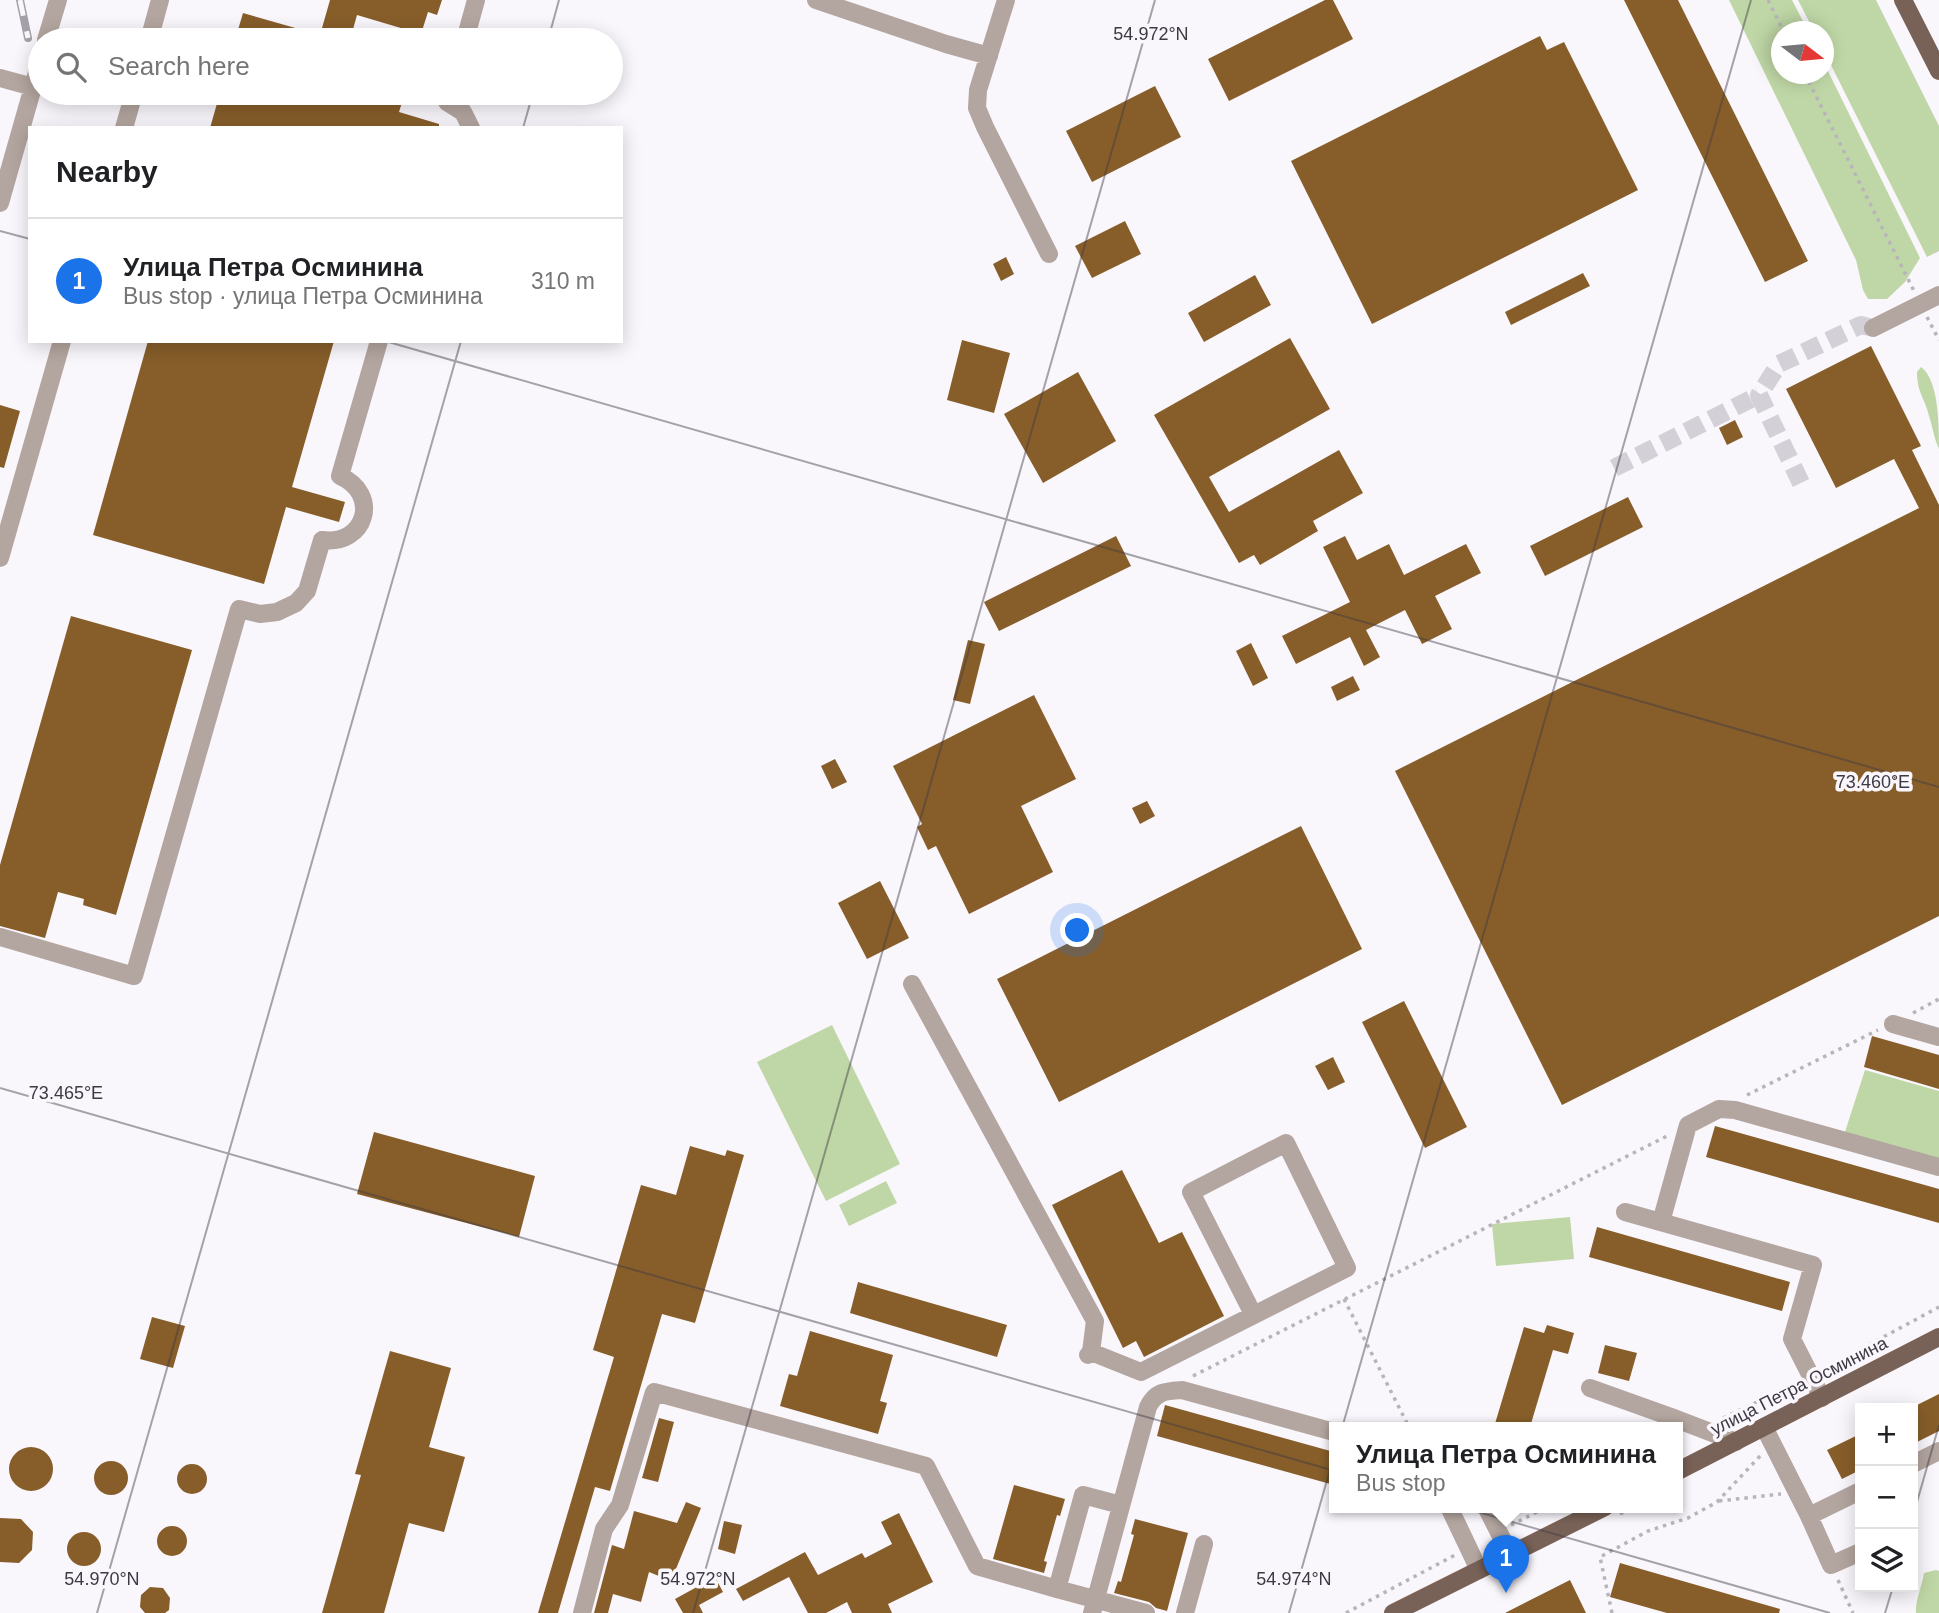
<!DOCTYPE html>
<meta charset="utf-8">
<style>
body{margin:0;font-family:Arial,sans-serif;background:#f6f6f6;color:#202124}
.controls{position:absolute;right:21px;bottom:21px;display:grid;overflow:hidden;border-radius:0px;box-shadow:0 4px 18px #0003}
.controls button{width:63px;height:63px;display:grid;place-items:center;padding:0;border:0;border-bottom:2px solid #e0e0e0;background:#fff;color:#202124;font:35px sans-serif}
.compass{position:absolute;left:1771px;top:21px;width:63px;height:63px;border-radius:50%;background:#fff;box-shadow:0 4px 18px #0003;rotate:106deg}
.you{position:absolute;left:1078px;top:931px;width:24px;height:24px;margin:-18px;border:5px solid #fff;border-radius:50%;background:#1a73e8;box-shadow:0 0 0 10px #1a73e833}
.badge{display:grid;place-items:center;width:46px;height:46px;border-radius:50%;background:#1a73e8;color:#fff;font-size:23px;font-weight:700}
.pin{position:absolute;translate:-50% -58px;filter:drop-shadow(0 2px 4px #0008)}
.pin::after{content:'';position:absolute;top:37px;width:24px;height:21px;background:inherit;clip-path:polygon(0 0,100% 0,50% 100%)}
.popup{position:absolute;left:1329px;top:1422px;width:354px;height:91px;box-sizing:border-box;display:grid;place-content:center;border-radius:0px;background:#fff;filter:drop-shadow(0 2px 5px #0005);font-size:23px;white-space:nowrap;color:#757577}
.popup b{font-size:26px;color:#202124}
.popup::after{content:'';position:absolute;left:50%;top:100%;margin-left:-14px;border:14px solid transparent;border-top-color:#fff}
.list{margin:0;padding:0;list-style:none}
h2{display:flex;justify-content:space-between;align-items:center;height:91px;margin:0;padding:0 28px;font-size:30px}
h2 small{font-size:23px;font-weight:400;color:#757577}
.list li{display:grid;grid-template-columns:46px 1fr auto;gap:21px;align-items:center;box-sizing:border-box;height:126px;padding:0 28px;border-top:2px solid #e0e0e0}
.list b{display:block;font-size:26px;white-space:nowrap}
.list p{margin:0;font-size:23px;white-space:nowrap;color:#757577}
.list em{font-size:23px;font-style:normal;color:#757577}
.icon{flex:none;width:38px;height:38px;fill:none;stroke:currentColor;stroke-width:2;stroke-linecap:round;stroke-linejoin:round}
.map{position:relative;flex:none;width:1939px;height:1613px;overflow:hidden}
.search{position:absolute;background:#fff;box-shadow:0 4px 18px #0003;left:28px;top:28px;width:595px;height:77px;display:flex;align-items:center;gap:18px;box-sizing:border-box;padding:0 24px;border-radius:38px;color:#757577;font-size:26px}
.panel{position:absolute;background:#fff;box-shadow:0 4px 18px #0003;left:28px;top:126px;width:595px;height:217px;border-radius:0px}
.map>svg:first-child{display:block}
.green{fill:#bfd7a6}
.building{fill:#875e2a}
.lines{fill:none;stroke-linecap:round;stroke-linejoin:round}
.minor-tunnel{stroke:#d4d0d7;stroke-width:18;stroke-dasharray:18 9;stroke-linecap:butt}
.path{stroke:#b8b4bc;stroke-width:3.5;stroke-dasharray:3.5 5;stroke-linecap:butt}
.minor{stroke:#b3a59f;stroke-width:18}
.major{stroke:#786156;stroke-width:18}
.rail-casing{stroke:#a4a0a8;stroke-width:8}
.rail{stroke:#f9f6fc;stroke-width:5;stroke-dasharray:16;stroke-linecap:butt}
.ticks{fill:none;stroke:#3f3944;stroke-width:2;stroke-opacity:0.45}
.labels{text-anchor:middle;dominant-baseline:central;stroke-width:7;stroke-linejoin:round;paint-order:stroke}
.street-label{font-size:18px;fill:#3f3944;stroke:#f9f6fc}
.ticks-label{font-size:18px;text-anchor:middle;fill:#3f3944;stroke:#f9f6fc;stroke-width:7;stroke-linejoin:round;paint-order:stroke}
</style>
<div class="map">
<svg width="1939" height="1613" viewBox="0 0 1939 1613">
<rect width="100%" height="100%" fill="#f9f6fc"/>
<path class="green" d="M1729 0H1792L1808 31 1782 32V74H1824V63L1920 258 1905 282 1887 299H1868L1863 290 1856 260Z
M1798 0H1876L1939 126V251L1927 257 1824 51V32L1814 31Z
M1921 367C1939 380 1939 426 1939 449 1934 438 1933 428 1929 416 1925 398 1917 393 1917 372Z
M832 1025 900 1164 826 1201 757 1062Z
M1865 1070 1939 1091V1165L1843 1138Z
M886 1181 897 1203 849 1226 839 1205Z
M1570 1217 1574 1259 1496 1266 1492 1224Z
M1936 1570 1939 1571V1613H1916C1915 1601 1922 1586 1924 1573Z"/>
<path class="building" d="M330 0H442L437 15 428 12 421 34 357 15 350 40H235L243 13 320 35Z
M1325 0H1333L1353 39 1229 101 1208 59Z
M1624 0H1678L1808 261 1765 282Z
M1540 36 1547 50 1564 42 1638 190 1372 324 1291 161Z
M1155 86 1181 137 1092 182 1066 131Z
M220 93H405L399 112 439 124V128H210Z
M1125 221 1141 254 1092 278 1075 246Z
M1006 257 1014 274 1001 281 993 264Z
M1583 273 1590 286 1511 325 1505 312Z
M1255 275 1271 305 1204 342 1188 313Z
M1290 338 1330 409 1209 477 1229 512 1339 450 1363 493 1313 521 1318 531 1260 565 1254 555 1239 563 1154 415Z
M962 340 1010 353 994 413 947 400Z
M148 341H334L292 487 345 502 339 522 286 507 264 584 93 535Z
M1871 346 1921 446 1912 450 1939 505V916L1562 1105 1395 771 1919 508 1894 459 1836 488 1786 389Z
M1078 372 1116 441 1043 483 1004 414Z
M0 405 20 411 4 468 0 467Z
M1735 420 1743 437 1727 445 1719 428Z
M1628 497 1643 527 1545 576 1530 546Z
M1116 536 1131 566 999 631 984 602Z
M1345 536 1357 560 1389 544 1404 575 1466 544 1481 573 1435 596 1452 629 1422 644 1405 610 1366 630 1380 657 1364 666 1350 637 1296 664 1282 636 1350 602 1323 547Z
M71 616 192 650 116 915 83 905 84 899 58 892 45 938 0 926V865Z
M968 640 985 644 970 704 953 700Z
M1251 643 1268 678 1253 686 1236 651Z
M1353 676 1360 690 1337 701 1331 687Z
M1034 695 1076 779 1021 806 1053 872 969 914 936 846 928 850 917 827 922 824 893 766Z
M835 759 847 782 832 789 821 766Z
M1147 801 1155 816 1140 824 1132 808Z
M1301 826 1362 949 1059 1102 997 979Z
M880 881 909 938 867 959 838 903Z
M1404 1001 1467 1127 1425 1148 1362 1022Z
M1872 1036 1939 1055V1089L1864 1067Z
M1333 1057 1345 1082 1328 1090 1315 1066Z
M1715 1126 1939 1189V1223L1706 1157Z
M374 1132 535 1176 519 1237 357 1194Z
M690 1146 725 1156 727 1150 744 1155 695 1323 662 1314 610 1491 595 1487 558 1613H538L614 1357 593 1350 641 1185 676 1195Z
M1122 1170 1159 1243 1182 1232 1224 1316 1144 1357 1136 1341 1123 1348 1052 1205Z
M1597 1227 1790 1282 1782 1311 1589 1257Z
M858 1282 1007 1325 997 1357 850 1313Z
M152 1317 185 1326 173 1368 140 1359Z
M1547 1325 1574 1333 1568 1354 1553 1350 1530 1427H1494L1524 1327 1544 1333Z
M810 1331 893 1355 880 1401 887 1403 878 1434 780 1406 789 1374 797 1376Z
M1605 1345 1637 1353 1629 1381 1598 1373Z
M390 1351 451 1368 429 1447 465 1457 444 1532 409 1523 384 1613H322L361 1475 355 1474Z
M1939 1394V1431L1913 1444V1407Z
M1165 1405 1334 1452V1485L1157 1436Z
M659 1418 674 1422 658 1482 642 1478Z
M1860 1434V1470L1842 1479 1827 1450Z
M9 1469a22 22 0 1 1 44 0a22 22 0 1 1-44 0Z
M94 1478a17 17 0 1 1 34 0a17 17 0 1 1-34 0Z
M177 1479a15 15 0 1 1 30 0a15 15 0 1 1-30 0Z
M1014 1485 1065 1499 1060 1516 1057 1515 1044 1561 1047 1562 1044 1573 993 1559Z
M686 1502 701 1508 671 1581 649 1572 641 1602 613 1594 608 1613H594L612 1545 624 1549 634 1511 677 1523Z
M899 1513 933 1582 888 1604 892 1613H852L847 1602 826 1613H808L789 1577 743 1601 736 1589 805 1552 818 1575 862 1553 865 1558 892 1544 881 1522Z
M0 1518 21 1519 33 1532 32 1550 19 1563 0 1562Z
M1135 1519 1188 1533 1167 1611 1156 1608 1149 1602 1114 1593 1118 1581 1121 1582 1134 1535 1131 1534Z
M724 1521 742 1525 735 1554 718 1549Z
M157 1541a15 15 0 1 1 30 0a15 15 0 1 1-30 0Z
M67 1549a17 17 0 1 1 34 0a17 17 0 1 1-34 0Z
M1620 1563 1780 1609 1779 1613H1667L1610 1597Z
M715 1577 723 1592 699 1605 703 1613H683L675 1599Z
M1570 1580 1586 1613H1505Z
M150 1587 163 1588 170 1598 169 1610 165 1613H145L140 1607 141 1595Z"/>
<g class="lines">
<path class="minor-tunnel" d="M1614 468 1759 395
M1801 483 1759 395 1779 364 1861 325 1873 328"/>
<path class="path" d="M1768 0 1784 32
M1805 74 1914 291
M1927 317 1939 340
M1913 1013 1939 999
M1747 1095 1878 1030
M1344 1299 1409 1427
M1824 1369 1939 1307
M1193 1376 1667 1136
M1723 1418 1795 1384
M1719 1501 1781 1494
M1620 1514 1633 1507
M1511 1525 1547 1507
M1838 1580 1853 1613
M1346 1613 1455 1555
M1612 1613 1600 1557 1648 1531 1688 1518 1717 1502 1761 1455"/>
<path class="minor" d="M816 0 946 44 989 56
M1006 0 978 90 977 108 985 127 1049 254
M46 40 58 0
M149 40 160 0
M465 40 476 0
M0 78 33 87 40 62
M450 93 447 102 463 112 471 128
M124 128 134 93
M0 203 33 87
M1873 328 1939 295
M0 558 62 341
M0 937 134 976 239 609 260 614 277 612 296 603 307 591 322 540C366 546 381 494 340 476L379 341
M912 984 1095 1321 1091 1352 1088 1355
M1893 1024 1939 1037
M1625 1212 1813 1265 1792 1339 1822 1398
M1661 1222 1688 1125 1719 1109 1735 1110 1939 1167
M1091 1352 1141 1372 1347 1268 1286 1143 1191 1192 1253 1314
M1590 1388 1671 1417 1736 1442
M1764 1427 1809 1516 1860 1491
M1913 1464 1939 1451
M1121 1505 1083 1495 1057 1589 1146 1613
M1449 1507 1479 1570
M1491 1507 1487 1509 1510 1554
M1809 1516 1831 1565 1858 1553
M582 1613 604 1529 620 1505 654 1392 926 1466 977 1566 1057 1589
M1092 1613 1148 1407C1156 1391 1166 1391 1182 1390L1334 1432
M1185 1613 1204 1544"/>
<path class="major" d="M1903 0 1939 71
M1678 1471 1939 1337
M1393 1613 1605 1507"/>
<defs>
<path id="rail" d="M20 0 28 38"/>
</defs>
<use href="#rail" class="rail-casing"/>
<use href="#rail" class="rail"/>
</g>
<path class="ticks" d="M548 40 559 0M523 128 533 93M0 231 30 239M385 341 1939 787M0 1088 1830 1613M1913 1516 1939 1425M97 1613 461 341M693 1613 1155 0M1289 1613 1751 0M1885 1613 1893 1587"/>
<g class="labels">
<g class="street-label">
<text transform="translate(1799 1386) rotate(-27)">улица Петра Осминина</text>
</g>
</g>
<g class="ticks-label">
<text x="1151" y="40">54.972°N</text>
<text x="1873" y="788">73.460°E</text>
<text x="66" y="1099">73.465°E</text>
<text x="102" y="1585">54.970°N</text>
<text x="698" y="1585">54.972°N</text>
<text x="1294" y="1585">54.974°N</text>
</g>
</svg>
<div class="controls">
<button>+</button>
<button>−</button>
<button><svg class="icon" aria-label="layers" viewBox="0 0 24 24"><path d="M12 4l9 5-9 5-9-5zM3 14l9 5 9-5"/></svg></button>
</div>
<svg class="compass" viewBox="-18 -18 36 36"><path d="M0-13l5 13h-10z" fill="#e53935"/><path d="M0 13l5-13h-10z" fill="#757577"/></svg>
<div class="you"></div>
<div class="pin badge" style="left:1506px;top:1593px">1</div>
<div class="popup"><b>Улица Петра Осминина</b>Bus stop</div>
<div class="search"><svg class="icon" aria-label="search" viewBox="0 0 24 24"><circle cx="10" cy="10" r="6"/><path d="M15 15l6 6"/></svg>Search here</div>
<section class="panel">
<h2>Nearby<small></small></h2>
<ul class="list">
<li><span class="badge">1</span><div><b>Улица Петра Осминина</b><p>Bus stop · улица Петра Осминина</p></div><em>310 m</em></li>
</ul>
</section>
</div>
